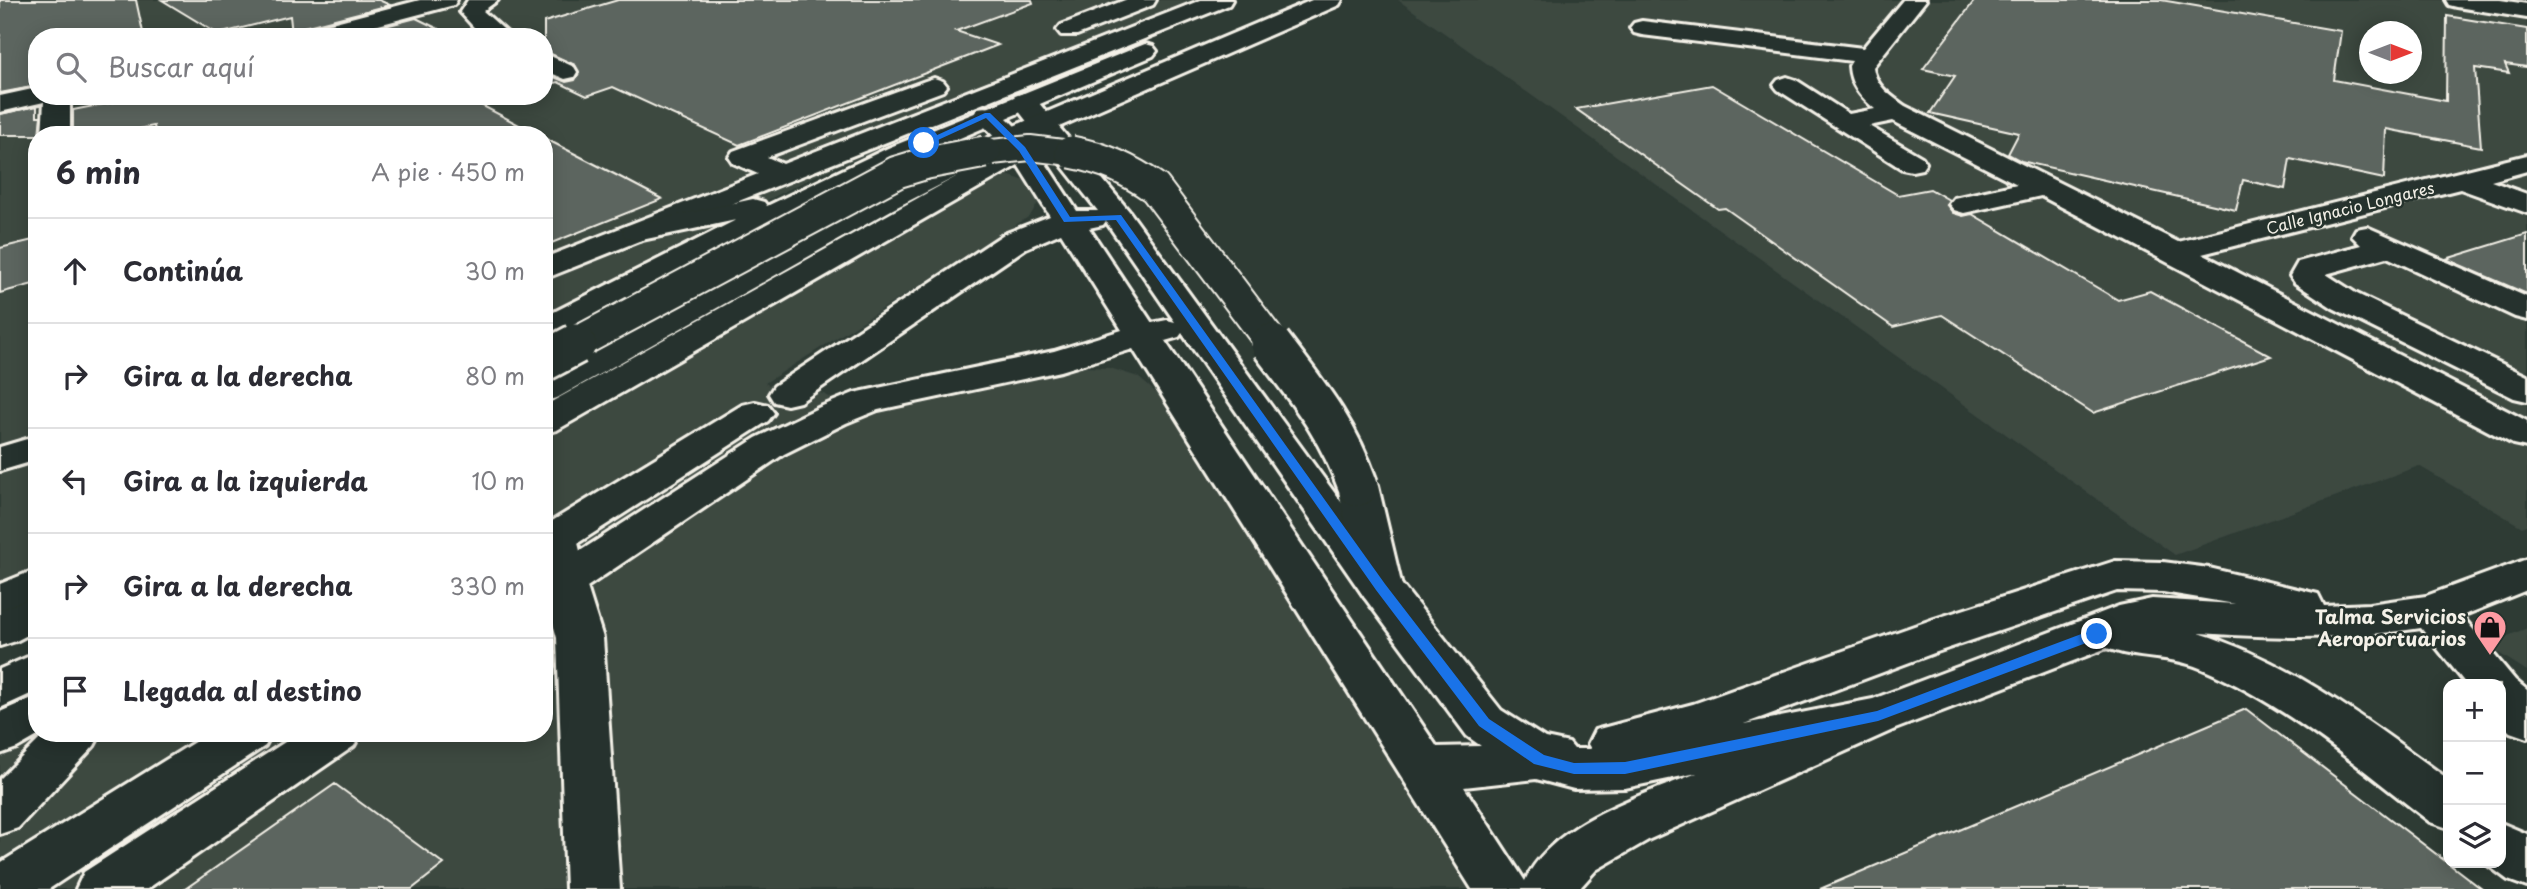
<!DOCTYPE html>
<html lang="es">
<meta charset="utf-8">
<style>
body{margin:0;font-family:"Playpen Sans",sans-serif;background:#f2f2f3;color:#2b2b33}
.controls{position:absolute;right:21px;bottom:21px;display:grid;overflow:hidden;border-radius:14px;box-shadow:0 4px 18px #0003}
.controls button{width:63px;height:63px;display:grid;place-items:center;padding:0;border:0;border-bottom:2px solid #e1e1e2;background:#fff;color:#2b2b33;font:35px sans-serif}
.compass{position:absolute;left:2359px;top:21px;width:63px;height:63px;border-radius:50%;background:#fff;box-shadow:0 4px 18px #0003;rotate:90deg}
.stop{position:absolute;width:21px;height:21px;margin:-16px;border:5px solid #1a73e8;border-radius:50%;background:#fff}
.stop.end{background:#1a73e8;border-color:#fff;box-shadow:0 2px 7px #0008}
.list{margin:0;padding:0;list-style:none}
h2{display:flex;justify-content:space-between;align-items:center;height:91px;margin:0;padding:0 28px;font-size:30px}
h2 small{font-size:23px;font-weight:400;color:#7c7c81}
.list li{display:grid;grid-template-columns:46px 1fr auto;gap:21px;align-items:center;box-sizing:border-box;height:105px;padding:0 28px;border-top:2px solid #e1e1e2}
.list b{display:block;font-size:26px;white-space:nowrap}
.list em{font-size:23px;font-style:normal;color:#7c7c81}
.icon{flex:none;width:38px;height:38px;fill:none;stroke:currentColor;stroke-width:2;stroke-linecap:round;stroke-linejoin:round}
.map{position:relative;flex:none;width:2527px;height:889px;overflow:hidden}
.search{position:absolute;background:#fff;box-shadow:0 4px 18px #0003;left:28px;top:28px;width:525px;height:77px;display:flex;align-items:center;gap:18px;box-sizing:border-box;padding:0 24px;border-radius:28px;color:#7c7c81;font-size:26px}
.panel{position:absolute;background:#fff;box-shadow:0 4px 18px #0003;left:28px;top:126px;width:525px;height:616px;border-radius:28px}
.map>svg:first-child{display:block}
.built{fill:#3c4841;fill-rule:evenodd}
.building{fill:#5c655e;stroke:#f4f1e8;stroke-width:2}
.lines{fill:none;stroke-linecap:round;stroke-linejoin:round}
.minor-casing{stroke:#f4f1e8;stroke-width:6}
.major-casing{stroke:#f4f1e8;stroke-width:6}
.minor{fill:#26332d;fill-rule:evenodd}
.major{fill:#26332d;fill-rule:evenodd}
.major-bridge-far2-casing{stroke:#f4f1e8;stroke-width:28;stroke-linecap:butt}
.major-bridge-far1-casing{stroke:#f4f1e8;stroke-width:35;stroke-linecap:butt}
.major-bridge-casing{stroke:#f4f1e8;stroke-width:45;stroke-linecap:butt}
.major-bridge-far2{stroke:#26332d;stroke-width:24}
.major-bridge-far1{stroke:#26332d;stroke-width:31}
.major-bridge{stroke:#26332d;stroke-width:39}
.route{fill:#1a73e8}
.labels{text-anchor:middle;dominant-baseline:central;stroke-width:5;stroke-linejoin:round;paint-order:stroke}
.far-street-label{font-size:16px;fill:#f4f1e8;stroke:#26332d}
.poi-label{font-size:19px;font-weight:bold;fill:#f4f1e8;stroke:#26332d;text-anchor:end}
</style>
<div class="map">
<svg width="2527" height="889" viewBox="0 0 2527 889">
<rect width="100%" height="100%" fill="#2e3b34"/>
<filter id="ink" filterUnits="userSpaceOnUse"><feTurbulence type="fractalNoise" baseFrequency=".0143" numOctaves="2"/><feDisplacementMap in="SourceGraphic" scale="14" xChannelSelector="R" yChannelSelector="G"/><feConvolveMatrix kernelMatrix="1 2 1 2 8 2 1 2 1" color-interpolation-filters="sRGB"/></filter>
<g filter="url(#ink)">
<path class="built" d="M0 0H1237L817 175 544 314V135H37V572L0 591ZM37 37H544V96H37Z
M1398 0H2527V525L2522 527 2419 466 2175 555ZM2370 32H2412V74H2370Z
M1007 175 1028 182 1036 192 1038 203 1030 216 765 383 787 394 815 390 832 398 817 407 829 413 869 408 1065 366 1110 368 1138 377 1160 396 1470 889H0V742L37 733H544V430L998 176Z
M2527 628V671L2486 645Z"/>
<path class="building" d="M0 0H136L144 37H37V86L0 93Z
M162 0H379L390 5 296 29 292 34 290 16 218 34Z
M618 0H1032L1033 3 956 31 998 45 739 145 613 87 587 96 558 82 544 86V73L566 82 575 80 579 73 575 65 544 51V22Z
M1975 0H2161L2341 31 2334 80 2446 101 2447 16 2527 29V67L2505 64 2509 73 2475 68 2481 147 2386 129 2384 179 2290 159 2285 189 2243 180 2236 210 2021 161 2008 154 2019 133 1930 113 1955 76 1923 69Z
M416 18 455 37H344Z
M1712 85 1898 195 1930 189 1949 200 1946 204 1953 213 1963 216 1972 214 2118 300 2150 291 2271 356 2093 413 1942 315 1893 327 1725 208 1718 209 1576 109Z
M144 96H464L538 135H156L154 126 110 135H73V110Z
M37 106V116H41L39 135H0V114Z
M544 138 620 177 662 199 544 246Z
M2527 234V294L2446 259Z
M37 239V283L0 293V248Z
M2246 709 2482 889H1820Z
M335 784 444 864 412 889H185Z"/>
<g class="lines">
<defs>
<path id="minor" d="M420 0H457L454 5 333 37H293L297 32Z
M468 0H498L483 11 512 37 482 36 460 12Z
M1125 0H1156L1153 5 1077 35H1061L1057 30 1061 25Z
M1201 0H1232L1229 5 544 279V258L758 174 733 163 729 157 733 151 925 81 934 78 943 81 947 86 943 91 767 157 783 164Z
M1903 0H1926L1873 67C1876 87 1890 95 1905 106L2178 242 2527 155V171L2491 181 2527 194V213L2460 189 2202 254 2527 421V447L2513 444 2041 196 1964 213 1954 210 1949 204 1954 198 2017 184 1893 121 1869 126 1922 157 1926 163 1922 169 1912 171 1902 169 1778 90 1774 85 1778 80 1787 77 1796 80 1849 114 1875 109C1861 97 1850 85 1849 66L1852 61 1642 35 1634 33 1630 28 1634 23 1642 21 1863 48Z
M2446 0H2500L2527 4V18L2457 7 2449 5Z
M544 53 574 67 577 72 574 77 565 79 544 70Z
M37 88V96H70V135H42L44 102 0 112V96Z
M1024 93 1033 96 1129 211 1395 576 1501 710 1545 738 1569 743 1574 749H1591L1588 744 1595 730 1693 704 1934 619 2115 561 2163 562 2209 568 2318 594 2324 606 2369 604 2426 596 2527 559V590L2462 616 2515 680 2527 690V738L2510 732 2501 723V684H2466L2421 628C2343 640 2278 638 2199 633 2294 663 2369 722 2448 779V828L2430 822C2357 766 2286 704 2200 668 2170 655 2136 660 2107 648L1895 729 1650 839 1596 870 1579 889H1472L1133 349 1061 371 878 410 846 423 784 454 587 587 603 638 620 889H566L557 638 549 609 544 610V526L742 405 755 402 768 405 774 413 768 421 578 543 580 551 756 438 820 407 854 393 1054 351 1122 330 1061 233 1026 248 800 402 787 405 774 402 769 394 774 386 1004 234 1050 216 1018 165 557 430 544 433V406L1006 149 978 120 974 114 978 108C999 103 1012 124 1026 138L1036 133 1011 101 1015 96ZM1048 148 1098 211H1077L1039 153ZM1106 221 1107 223 1175 322 1167 320 1152 323 1089 228 1103 225ZM1182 333 1365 598 1467 736 1481 746 1437 747 1165 341 1179 337ZM2117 591 2163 592 2235 604 2152 599 2119 606 1873 699 1744 724 1934 653ZM1697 773C1639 797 1554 821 1525 881L1464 787 1536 779 1574 789 1625 788Z
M2367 227 2527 297V320L2515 317 2387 257 2326 274 2357 294 2527 376V401L2514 398 2333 308 2295 283 2290 276 2298 262 2361 245 2352 236 2356 229Z
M37 436V460L0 471V447Z
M37 569V602L0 617V584Z
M37 696V733H43L17 748 0 754V712Z
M46 733H101L94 746 18 828 0 834V779Z
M209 733H272L265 746 49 889H0V863Z
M299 733H361L354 746 147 889H76L84 872Z
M2501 823 2527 834V887L2508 880 2485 863H2501Z"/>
<path id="major" d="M1312 0H1342L1339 5 1022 143 893 209 557 398 544 401V375L873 197 1002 131Z
M1145 44 1153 46 1157 51 1153 56 908 160 706 259 556 338 544 341V317L736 220 637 241 626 238 622 232 626 226 753 199 764 202 767 206 888 148Z
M1358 473 1372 477 1378 486 1402 587 1395 598 1380 602 1365 598 1358 587 1338 486 1344 477Z
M37 595V630L16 641 0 646V610Z
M37 653V691L0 708V669Z"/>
</defs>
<use href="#minor" class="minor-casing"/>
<use href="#major" class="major-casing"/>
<use href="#minor" class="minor"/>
<use href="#major" class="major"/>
<defs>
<path id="major-bridge-far2" d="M973 154 1030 148 1079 154"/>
<path id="major-bridge-far1" d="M1071 152C1103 158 1128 169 1155 188L1273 345
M573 345 897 172 927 163 985 152"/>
<path id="major-bridge" d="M1271 344C1308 393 1337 427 1358 486
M544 361 576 344"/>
</defs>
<use href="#major-bridge-far2" class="major-bridge-far2-casing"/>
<use href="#major-bridge-far1" class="major-bridge-far1-casing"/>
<use href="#major-bridge" class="major-bridge-casing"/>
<use href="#major-bridge-far2" class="major-bridge-far2"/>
<use href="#major-bridge-far1" class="major-bridge-far1"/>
<use href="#major-bridge" class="major-bridge"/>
</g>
</g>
<path class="route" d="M985 113H990L1025 147 1070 217 1121 215 1385 584 1489 719 1544 755 1574 763 1625 762 1877 711 2092 630H2102L2104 634 2102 637 1878 721 1625 774H1574L1534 764 1479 726 1376 590 1116 220 1064 222 1019 151 986 118 927 145 920 143Z"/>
<defs>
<symbol id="shop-pin" viewBox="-11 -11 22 30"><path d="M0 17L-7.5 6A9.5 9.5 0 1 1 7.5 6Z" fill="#ff9aa2" stroke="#26332d"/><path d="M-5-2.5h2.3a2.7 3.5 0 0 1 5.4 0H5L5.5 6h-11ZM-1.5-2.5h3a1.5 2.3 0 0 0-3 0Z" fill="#111"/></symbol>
</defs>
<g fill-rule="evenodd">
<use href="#shop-pin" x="2471" y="608" width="38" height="52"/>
</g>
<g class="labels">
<g class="far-street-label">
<text transform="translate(2350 207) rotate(-14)">Calle Ignacio Longares</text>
</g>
<g class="poi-label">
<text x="2466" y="616">Talma Servicios<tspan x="2466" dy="22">Aeroportuarios</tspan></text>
</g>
</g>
</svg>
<div class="controls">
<button>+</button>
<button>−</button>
<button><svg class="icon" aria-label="layers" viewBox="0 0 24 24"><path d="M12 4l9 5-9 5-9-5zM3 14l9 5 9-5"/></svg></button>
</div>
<svg class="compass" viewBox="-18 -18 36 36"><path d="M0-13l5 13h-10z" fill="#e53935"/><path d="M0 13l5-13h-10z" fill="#7c7c81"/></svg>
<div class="stop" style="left:924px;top:143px"></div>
<div class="stop end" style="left:2097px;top:634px"></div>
<div class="search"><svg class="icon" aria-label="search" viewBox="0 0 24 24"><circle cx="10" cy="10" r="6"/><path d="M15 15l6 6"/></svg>Buscar aquí</div>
<section class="panel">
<h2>6 min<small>A pie · 450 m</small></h2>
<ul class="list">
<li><svg class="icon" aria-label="ahead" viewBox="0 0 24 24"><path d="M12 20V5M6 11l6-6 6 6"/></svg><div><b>Continúa</b></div><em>30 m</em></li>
<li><svg class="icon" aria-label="right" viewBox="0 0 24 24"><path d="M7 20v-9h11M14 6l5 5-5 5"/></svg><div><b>Gira a la derecha</b></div><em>80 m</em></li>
<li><svg class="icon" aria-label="left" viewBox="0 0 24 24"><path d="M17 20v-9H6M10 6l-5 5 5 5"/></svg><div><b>Gira a la izquierda</b></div><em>10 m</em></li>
<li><svg class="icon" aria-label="right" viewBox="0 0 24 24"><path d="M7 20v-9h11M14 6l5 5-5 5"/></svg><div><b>Gira a la derecha</b></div><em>330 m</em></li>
<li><svg class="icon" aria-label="arrive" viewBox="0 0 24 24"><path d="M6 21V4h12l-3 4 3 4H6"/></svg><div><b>Llegada al destino</b></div></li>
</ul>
</section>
</div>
